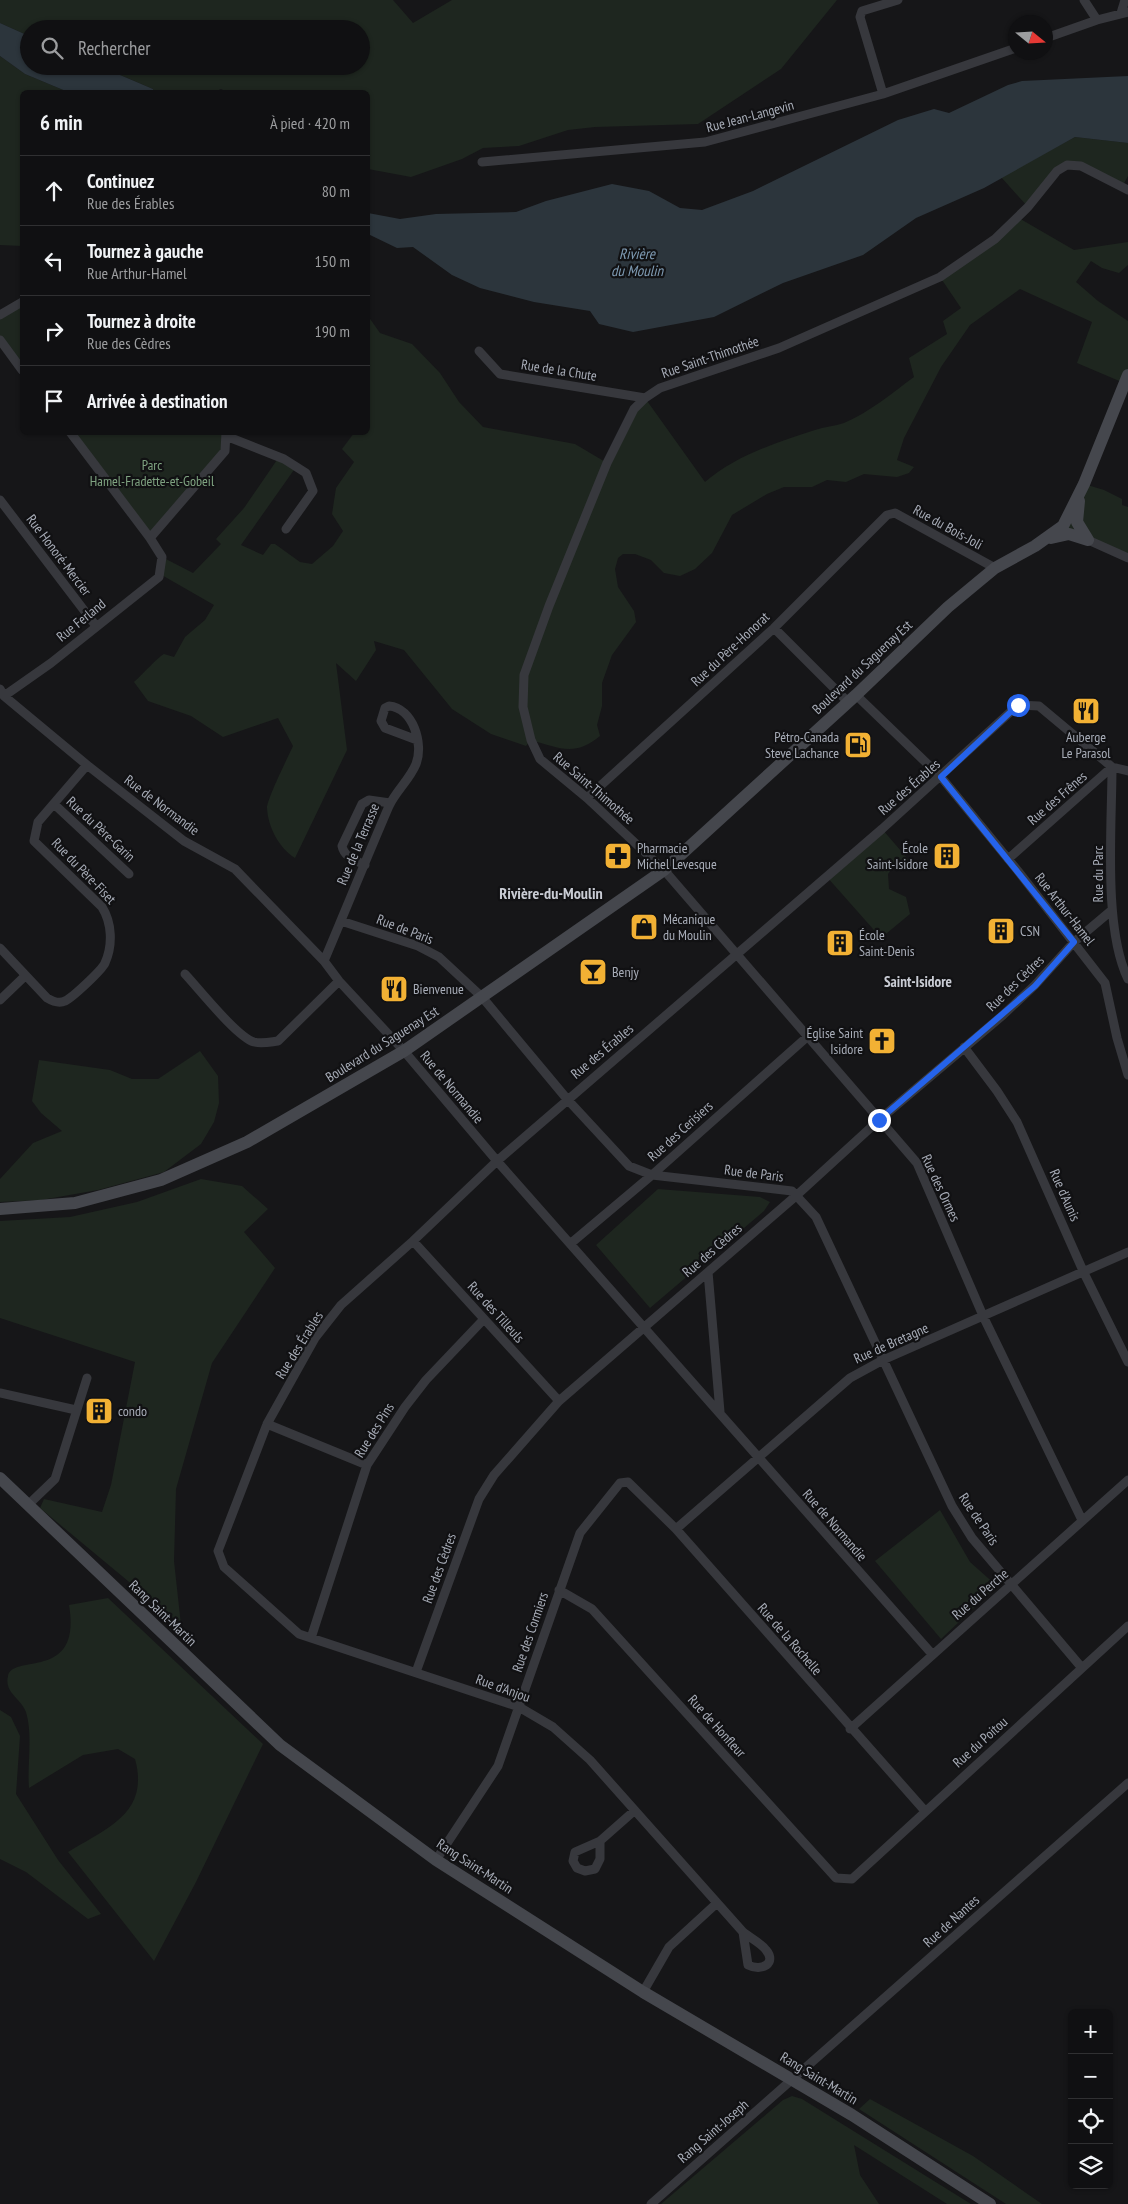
<!DOCTYPE html>
<html lang="fr">
<meta charset="utf-8">
<style>
body{margin:0;font-family:"PT Sans Narrow",sans-serif;background:#1e1e20;color:#f1f3f6}
.controls{position:absolute;right:15px;bottom:15px;display:grid;overflow:hidden;border-radius:8px;box-shadow:0 1px 4px #0004}
.controls button{width:45px;height:45px;display:grid;place-items:center;padding:0;border:0;border-bottom:1px solid #303032;background:#101012;color:#f1f3f6;font:25px sans-serif}
.compass{position:absolute;left:1008px;top:15px;width:45px;height:45px;border-radius:50%;background:#101012;box-shadow:0 1px 4px #0004;rotate:108deg}
.stop{position:absolute;width:15px;height:15px;margin:-11px;border:4px solid #2563eb;border-radius:50%;background:#fff}
.stop.end{background:#2563eb;border-color:#fff;box-shadow:0 1px 5px #0008}
.list{margin:0;padding:0;list-style:none}
h2{display:flex;justify-content:space-between;align-items:center;height:65px;margin:0;padding:0 20px;font-size:21px}
h2 small{font-size:16px;font-weight:400;color:#9c9d9f}
.list li{display:grid;grid-template-columns:32px 1fr auto;gap:15px;align-items:center;box-sizing:border-box;height:70px;padding:0 20px;border-top:1px solid #303032}
.list b{display:block;font-size:19px;white-space:nowrap}
.list p{margin:0;font-size:16px;white-space:nowrap;color:#9c9d9f}
.list em{font-size:16px;font-style:normal;color:#9c9d9f}
.icon{flex:none;width:28px;height:28px;fill:none;stroke:currentColor;stroke-width:2;stroke-linecap:round;stroke-linejoin:round}
.map{position:relative;flex:none;width:1128px;height:2204px;overflow:hidden}
.search{position:absolute;background:#101012;box-shadow:0 1px 4px #0004;left:20px;top:20px;width:350px;height:55px;display:flex;align-items:center;gap:12px;box-sizing:border-box;padding:0 18px;border-radius:28px;color:#9c9d9f;font-size:19px}
.panel{position:absolute;background:#101012;box-shadow:0 1px 4px #0004;left:20px;top:90px;width:350px;height:345px;border-radius:8px}
.map>svg:first-child{display:block}
.green{fill:#1e261f}
.water{fill:#2c353c}
.lines{fill:none;stroke-linecap:round;stroke-linejoin:round}
.street{stroke:#37383d;stroke-width:9}
.secondary{stroke:#45474d;stroke-width:12}
.route{stroke:#2563eb;stroke-width:6}
.labels{text-anchor:middle;dominant-baseline:central;stroke-width:4.5;stroke-linejoin:round;paint-order:stroke}
.street-label{font-size:14px;fill:#a8adb8;stroke:#111113}
.park-label{font-size:14px;fill:#7fa381;stroke:#111113}
.poi-label{font-size:14px;fill:#a8adb8;stroke:#111113;text-anchor:start}
.water-label{font-size:15px;font-style:italic;fill:#7f9bb3;stroke:#111113}
.neighbourhood-label{font-size:15px;font-weight:bold;fill:#c9ccd4;stroke:#111113}
.quarter-label{font-size:16px;font-weight:bold;fill:#c9ccd4;stroke:#111113}
</style>
<div class="map">
<svg width="1128" height="2204" viewBox="0 0 1128 2204">
<rect width="100%" height="100%" fill="#161618"/>
<path class="green" d="M0 0H393L413 23 452 0H837L781 69 698 124 595 127 568 130 519 146 483 148 462 159 411 177 368 169V92H227L221 89 214 92H153V89L99 66H361V29H29V36L0 23Z
M0 56 25 74 68 92H22V246L0 245Z
M1075 137 1128 143V176L1122 187 1067 165 1028 207 1001 177Z
M1017 217 1074 250 1128 242V265L1119 273 1102 268 1091 261 1076 282 1098 301 1128 321V375L1124 383 1077 363 1092 322 1020 289 970 325 941 367 904 438 897 460 914 467 909 473 897 477 864 474 846 482 827 480 812 487H784L767 494 732 515 712 553 695 569 680 576 664 573 651 560 635 554H623L618 558 615 569 618 587 634 611 636 622 612 655 602 683V706L597 725 600 736C575 757 559 748 531 740L526 746 491 734 452 709 404 650 374 641 376 650 356 681 336 663 347 750 295 858C279 848 268 827 267 808 267 799 288 757 293 746L278 718 223 737 191 716 148 701 134 682C141 676 158 657 164 654L174 657 185 637 205 620 214 605 160 574 162 557 193 573 221 544 216 539 244 508 279 457 296 467 241 545 263 555 271 544H275L300 562 312 564 333 546 343 531 332 514 336 488 354 462 342 449 354 433 368 432V316L380 333 412 344 440 373 459 402 483 427 575 444 607 463 645 398 705 482C735 456 777 442 815 430 824 427 835 426 844 423 870 412 892 393 914 377L909 358 947 334 943 321 961 308 940 277Z
M22 302V370L0 340V315Z
M70 433H226L225 451 150 538Z
M1084 484 1104 490 1122 499V505L1128 507V558L1063 526Z
M882 829 914 866H894L888 874 889 889 906 897 910 914 881 938 827 877Z
M200 1051 218 1076 219 1103 214 1122 201 1144 164 1172 98 1190 41 1200 0 1202V1179L33 1143 62 1131 41 1113 32 1101 39 1060 110 1070 132 1079H158Z
M201 1179 242 1186 268 1209 244 1232 275 1268 212 1363 176 1489 174 1561 181 1625 40 1508 44 1499 102 1512 111 1485 135 1362 0 1318V1221L70 1217 137 1202Z
M658 1189 760 1197 770 1202 764 1211 650 1308 596 1245Z
M940 1510 970 1562 997 1586 941 1639 875 1561Z
M108 1598 263 1744 196 1882 154 1961 68 1852C107 1828 150 1813 135 1759L118 1749 83 1755 29 1788C27 1764 33 1735 26 1712 21 1698 4 1693 8 1676 13 1653 82 1682 69 1605Z
M0 1710 11 1717 20 1736 16 1794 58 1860 101 1914 88 1919 26 1872 0 1859Z
M792 2096 802 2099 971 2204H947L854 2145 860 2175 879 2204H661L783 2100Z
M870 2099 973 2156 1042 2204H1006L859 2109Z"/>
<path class="water" d="M0 23 29 36V66H99L153 89V92H68L25 74 0 56Z
M1128 76V143L1075 137 984 188 916 218 863 255 783 283 714 317 633 332 599 324 590 311 534 302 480 288 452 275 413 247 397 248 368 234V213L400 219 436 214 516 212 546 201 612 184 649 191 680 208 702 210 753 191 898 120 934 109 949 113 1008 85 1022 81Z"/>
<g class="lines">
<path class="street" d="M1084 0 1097 20
M1121 13 1125 0
M1046 38 1097 20 1128 12
M883 94 860 17 862 11 898 0
M482 162 705 142 883 94 1016 48
M0 315 22 302
M0 340 22 370
M479 351 500 374 645 398
M226 436 284 459 306 473 313 491 286 529
M0 500 96 626
M150 538 225 451 226 432
M1088 540 1128 558
M774 628 848 702
M0 689 4 696 87 765 184 841 235 869 324 961 339 981 404 1051 497 1161 932 1654
M856 695 941 777 1018 871 1105 983 1117 1038 1128 1075
M4 696 51 663 159 577 162 557 150 538 70 432
M587 798 774 628 887 515 895 513 995 568
M54 804 129 874
M1008 859 1112 767 1128 771
M365 865C355 860 344 857 342 846L362 804 369 800 390 803
M341 921 418 946 439 957 482 997 567 1099 629 1166 652 1175 792 1191 816 1217 952 1506 972 1538 1082 1668
M0 948 47 998C52 1001 59 1004 65 1001 72 998 102 970 105 963 113 945 112 923 102 907L34 841 38 822 87 765
M324 961C346 909 367 857 389 806 396 791 410 779 416 764 424 744 413 708 389 706L385 708 381 721 385 728 417 740
M185 974C199 989 237 1037 254 1042 262 1044 270 1042 278 1041L339 981
M0 1000 25 976
M964 1047 997 1091 1017 1122 1084 1273 1128 1362
M413 1241 559 1401
M570 1244 652 1175 807 1037
M708 1272 720 1412
M0 1393 76 1410
M267 1424 367 1465
M29 1504 55 1479 87 1378
M1082 1520 984 1318 917 1163 664 870 587 798 540 759 531 740 523 707 524 675 549 606 607 463 634 409 645 398 660 388 779 348 940 277 995 239 1028 207 1057 171 1067 165 1081 166 1128 190
M676 1529 850 1378 883 1360 1128 1252
M559 1590 592 1609 836 1878 852 1879 1128 1626
M311 1638 367 1465 405 1407 426 1380 484 1319
M416 1672 479 1499 494 1475 559 1401 797 1195 879 1120 1003 1015 1035 985 1074 942 1112 910
M850 1729 1128 1480
M600 1841V1859L595 1869 585 1871 577 1868 573 1861 575 1852 600 1841 634 1811
M436 1860 498 1766 580 1533 620 1483 628 1482 676 1529 925 1811
M743 1932 590 1760 553 1727 519 1707 299 1634 224 1567 218 1551 267 1424 315 1338 341 1305 413 1241 497 1161 882 829 1018 705 1039 706 1112 767C1112 826 1103 928 1128 979
M743 1932C750 1938 761 1943 766 1950 777 1963 762 1972 748 1965Z
M643 1992 669 1947 717 1903
M651 2204 1128 1783"/>
<path class="secondary" d="M1079 501 1077 522 1088 540
M1051 538 1069 534 1088 540
M0 1209 75 1203 161 1180 247 1142 404 1051 664 870 856 695 948 607 995 568 1035 546 1063 526 1084 484 1128 375
M0 1478 280 1745 436 1860 643 1992 852 2115 990 2204"/>
</g>
<g class="lines">
<path class="route" d="M879 1120 1035 986 1074 942 941 777 1018 705"/>
</g>
<defs>
<symbol id="restaurant-square" viewBox="-11 -11 22 22"><rect x="-9" y="-9" width="18" height="18" rx="4" fill="#f2b134" stroke="#111113"/><path d="M-5-6h1v4h1v-4h1v4h1v-4h1v5L-1.5 .5V6h-2V.5L-5-1ZM5-6V6H3V1.5H1.5Q1.5-4 5-6Z" fill="#111"/></symbol>
<symbol id="fuel-square" viewBox="-11 -11 22 22"><rect x="-9" y="-9" width="18" height="18" rx="4" fill="#f2b134" stroke="#111113"/><path d="M-5.5-6h7V0h2V4h1.3V-2.5L3-4.5l.8-.8L6-3V5H2.5V1h-1V6h-7ZM-4.2-4.7v3.2H.2V-4.7Z" fill="#111"/></symbol>
<symbol id="pharmacy-square" viewBox="-11 -11 22 22"><rect x="-9" y="-9" width="18" height="18" rx="4" fill="#f2b134" stroke="#111113"/><path d="M-2-6h4v4h4v4h-4v4h-4v-4h-4v-4h4Z" fill="#111"/></symbol>
<symbol id="building-square" viewBox="-11 -11 22 22"><rect x="-9" y="-9" width="18" height="18" rx="4" fill="#f2b134" stroke="#111113"/><path d="M-4-6H4V6H1V3H-1V6H-4ZM-2.5-4.3h1.7v1.8h-1.7ZM.8-4.3h1.7v1.8H.8ZM-2.5-1h1.7V.8h-1.7ZM.8-1h1.7V.8H.8Z" fill="#111"/></symbol>
<symbol id="shop-square" viewBox="-11 -11 22 22"><rect x="-9" y="-9" width="18" height="18" rx="4" fill="#f2b134" stroke="#111113"/><path d="M-5-2.5h2.3a2.7 3.5 0 0 1 5.4 0H5L5.5 6h-11ZM-1.5-2.5h3a1.5 2.3 0 0 0-3 0Z" fill="#111"/></symbol>
<symbol id="bar-square" viewBox="-11 -11 22 22"><rect x="-9" y="-9" width="18" height="18" rx="4" fill="#f2b134" stroke="#111113"/><path d="M-6-5H6L.8 .8V4.5H3.5V6h-7V4.5H-.8V.8Z" fill="#111"/></symbol>
<symbol id="church-square" viewBox="-11 -11 22 22"><rect x="-9" y="-9" width="18" height="18" rx="4" fill="#f2b134" stroke="#111113"/><path d="M-1.2-6h2.4v3.5h3.3v2.4h-3.3V6h-2.4V-.1h-3.3v-2.4h3.3Z" fill="#111"/></symbol>
</defs>
<g fill-rule="evenodd">
<use href="#restaurant-square" x="1070" y="695" width="32" height="32"/>
<use href="#fuel-square" x="842" y="729" width="32" height="32"/>
<use href="#pharmacy-square" x="602" y="840" width="32" height="32"/>
<use href="#building-square" x="931" y="840" width="32" height="32"/>
<use href="#shop-square" x="628" y="911" width="32" height="32"/>
<use href="#building-square" x="985" y="915" width="32" height="32"/>
<use href="#building-square" x="824" y="927" width="32" height="32"/>
<use href="#bar-square" x="577" y="956" width="32" height="32"/>
<use href="#restaurant-square" x="378" y="973" width="32" height="32"/>
<use href="#church-square" x="866" y="1025" width="32" height="32"/>
<use href="#building-square" x="83" y="1395" width="32" height="32"/>
</g>
<g class="labels">
<g class="street-label">
<text transform="translate(750 116) rotate(-15)">Rue Jean-Langevin</text>
<text transform="translate(710 357) rotate(-19)">Rue Saint-Thimothée</text>
<text transform="translate(559 370) rotate(9)">Rue de la Chute</text>
<text transform="translate(948 527) rotate(29)">Rue du Bois-Joli</text>
<text transform="translate(59 555) rotate(53)">Rue Honoré-Mercier</text>
<text transform="translate(81 620) rotate(-39)">Rue Ferland</text>
<text transform="translate(730 649) rotate(-43)">Rue du Père-Honorat</text>
<text transform="translate(862 667) rotate(-43)">Boulevard du Saguenay Est</text>
<text transform="translate(909 787) rotate(-41)">Rue des Érables</text>
<text transform="translate(594 788) rotate(41)">Rue Saint-Thimothée</text>
<text transform="translate(1057 798) rotate(-41)">Rue des Frênes</text>
<text transform="translate(162 805) rotate(37)">Rue de Normandie</text>
<text transform="translate(101 829) rotate(43)">Rue du Père-Garin</text>
<text transform="translate(358 844) rotate(-67)">Rue de la Terrasse</text>
<text transform="translate(84 871) rotate(46)">Rue du Père-Fiset</text>
<text transform="translate(1098 874) rotate(-90)">Rue du Parc</text>
<text transform="translate(1065 909) rotate(52)">Rue Arthur-Hamel</text>
<text transform="translate(405 929) rotate(21)">Rue de Paris</text>
<text transform="translate(1015 983) rotate(-44)">Rue des Cèdres</text>
<text transform="translate(382 1044) rotate(-32)">Boulevard du Saguenay Est</text>
<text transform="translate(602 1051) rotate(-40)">Rue des Érables</text>
<text transform="translate(452 1087) rotate(50)">Rue de Normandie</text>
<text transform="translate(680 1131) rotate(-42)">Rue des Cerisiers</text>
<text transform="translate(754 1173) rotate(7)">Rue de Paris</text>
<text transform="translate(941 1188) rotate(65)">Rue des Ormes</text>
<text transform="translate(1065 1195) rotate(66)">Rue d'Aunis</text>
<text transform="translate(712 1250) rotate(-41)">Rue des Cèdres</text>
<text transform="translate(496 1312) rotate(48)">Rue des Tilleuls</text>
<text transform="translate(891 1343) rotate(-24)">Rue de Bretagne</text>
<text transform="translate(299 1345) rotate(-58)">Rue des Érables</text>
<text transform="translate(374 1430) rotate(-58)">Rue des Pins</text>
<text transform="translate(979 1519) rotate(56)">Rue de Paris</text>
<text transform="translate(835 1525) rotate(49)">Rue de Normandie</text>
<text transform="translate(439 1568) rotate(-70)">Rue des Cèdres</text>
<text transform="translate(980 1594) rotate(-41)">Rue du Perche</text>
<text transform="translate(163 1613) rotate(44)">Rang Saint-Martin</text>
<text transform="translate(530 1632) rotate(-71)">Rue des Cormiers</text>
<text transform="translate(790 1639) rotate(49)">Rue de la Rochelle</text>
<text transform="translate(503 1688) rotate(20)">Rue d'Anjou</text>
<text transform="translate(717 1726) rotate(48)">Rue de Honfleur</text>
<text transform="translate(980 1742) rotate(-42)">Rue du Poitou</text>
<text transform="translate(475 1866) rotate(33)">Rang Saint-Martin</text>
<text transform="translate(951 1921) rotate(-42)">Rue de Nantes</text>
<text transform="translate(819 2078) rotate(31)">Rang Saint-Martin</text>
<text transform="translate(713 2131) rotate(-41)">Rang Saint-Joseph</text>
</g>
<g class="park-label">
<text x="152" y="465">Parc<tspan x="152" dy="16">Hamel-Fradette-et-Gobeil</tspan></text>
</g>
<g class="poi-label">
<text x="839" y="737" text-anchor="end">Pétro-Canada<tspan x="839" dy="16">Steve Lachance</tspan></text>
<text x="1086" y="737" text-anchor="middle">Auberge<tspan x="1086" dy="16">Le Parasol</tspan></text>
<text x="637" y="848">Pharmacie<tspan x="637" dy="16">Michel Levesque</tspan></text>
<text x="928" y="848" text-anchor="end">École<tspan x="928" dy="16">Saint-Isidore</tspan></text>
<text x="663" y="919">Mécanique<tspan x="663" dy="16">du Moulin</tspan></text>
<text x="1020" y="931">CSN</text>
<text x="859" y="935">École<tspan x="859" dy="16">Saint-Denis</tspan></text>
<text x="612" y="972">Benjy</text>
<text x="413" y="989">Bienvenue</text>
<text x="863" y="1033" text-anchor="end">Église Saint<tspan x="863" dy="16">Isidore</tspan></text>
<text x="118" y="1411">condo</text>
</g>
<g class="water-label">
<text x="637" y="253">Rivière<tspan x="637" dy="17">du Moulin</tspan></text>
</g>
<g class="neighbourhood-label">
<text x="918" y="981">Saint-Isidore</text>
</g>
<g class="quarter-label">
<text x="551" y="893">Rivière-du-Moulin</text>
</g>
</g>
</svg>
<div class="controls">
<button>+</button>
<button>−</button>
<button><svg class="icon" aria-label="locate" viewBox="0 0 24 24"><circle cx="12" cy="12" r="6"/><path d="M12 2v4M12 18v4M2 12h4M18 12h4"/></svg></button>
<button><svg class="icon" aria-label="layers" viewBox="0 0 24 24"><path d="M12 4l9 5-9 5-9-5zM3 14l9 5 9-5"/></svg></button>
</div>
<svg class="compass" viewBox="-18 -18 36 36"><path d="M0-13l5 13h-10z" fill="#e53935"/><path d="M0 13l5-13h-10z" fill="#9c9d9f"/></svg>
<div class="stop" style="left:1018px;top:705px"></div>
<div class="stop end" style="left:879px;top:1120px"></div>
<div class="search"><svg class="icon" aria-label="search" viewBox="0 0 24 24"><circle cx="10" cy="10" r="6"/><path d="M15 15l6 6"/></svg>Rechercher</div>
<section class="panel">
<h2>6 min<small>À pied · 420 m</small></h2>
<ul class="list">
<li><svg class="icon" aria-label="ahead" viewBox="0 0 24 24"><path d="M12 20V5M6 11l6-6 6 6"/></svg><div><b>Continuez</b><p>Rue des Érables</p></div><em>80 m</em></li>
<li><svg class="icon" aria-label="left" viewBox="0 0 24 24"><path d="M17 20v-9H6M10 6l-5 5 5 5"/></svg><div><b>Tournez à gauche</b><p>Rue Arthur-Hamel</p></div><em>150 m</em></li>
<li><svg class="icon" aria-label="right" viewBox="0 0 24 24"><path d="M7 20v-9h11M14 6l5 5-5 5"/></svg><div><b>Tournez à droite</b><p>Rue des Cèdres</p></div><em>190 m</em></li>
<li><svg class="icon" aria-label="arrive" viewBox="0 0 24 24"><path d="M6 21V4h12l-3 4 3 4H6"/></svg><div><b>Arrivée à destination</b></div></li>
</ul>
</section>
</div>
